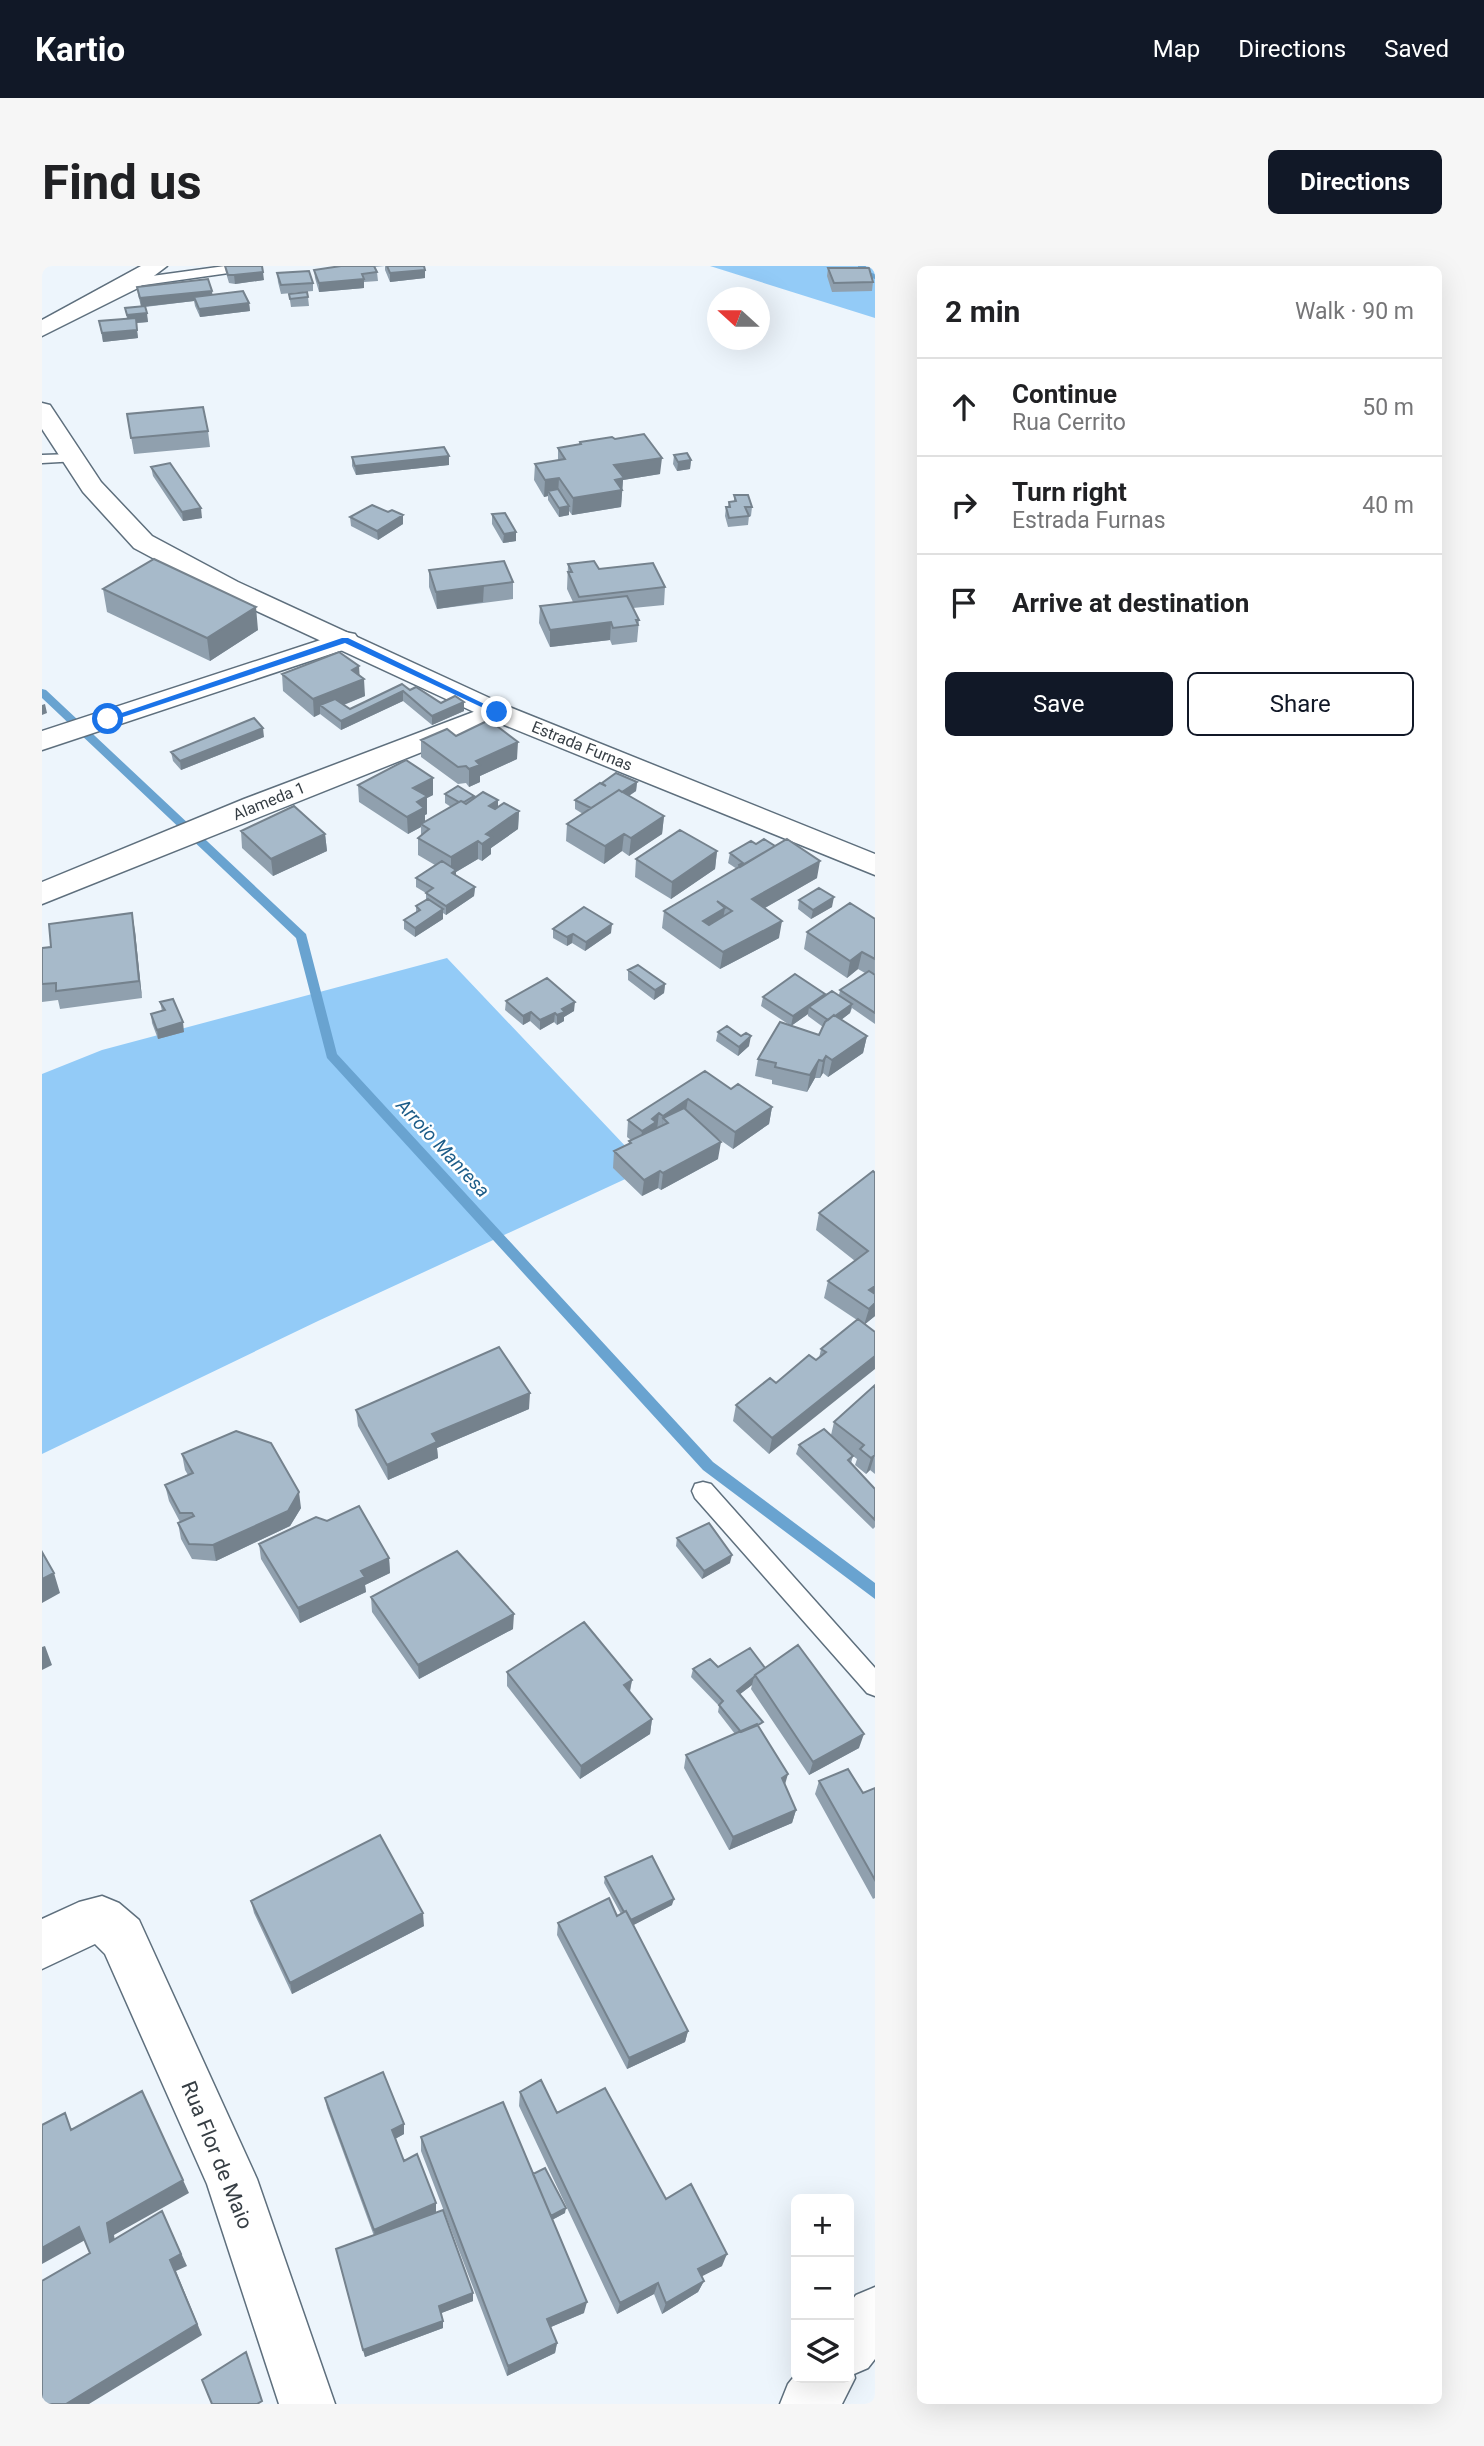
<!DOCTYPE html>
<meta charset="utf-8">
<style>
body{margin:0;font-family:Roboto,sans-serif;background:#f6f6f6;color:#202124}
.controls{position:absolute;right:21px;bottom:21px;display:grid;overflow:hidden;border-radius:10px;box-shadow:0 7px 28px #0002}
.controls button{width:63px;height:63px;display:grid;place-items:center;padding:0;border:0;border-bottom:2px solid #e0e0e0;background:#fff;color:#202124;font:35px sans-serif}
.compass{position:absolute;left:665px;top:21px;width:63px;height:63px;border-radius:50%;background:#fff;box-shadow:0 7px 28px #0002;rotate:291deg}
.stop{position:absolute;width:21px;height:21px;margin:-16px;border:5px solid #1a73e8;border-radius:50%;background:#fff}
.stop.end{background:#1a73e8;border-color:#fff;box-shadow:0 2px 7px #0008}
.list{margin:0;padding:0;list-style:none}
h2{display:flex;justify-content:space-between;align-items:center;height:91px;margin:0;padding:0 28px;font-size:30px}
h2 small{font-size:23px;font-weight:400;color:#757577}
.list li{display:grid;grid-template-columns:46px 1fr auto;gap:21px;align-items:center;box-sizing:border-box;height:98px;padding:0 28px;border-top:2px solid #e0e0e0}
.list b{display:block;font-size:26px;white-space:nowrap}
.list p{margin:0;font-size:23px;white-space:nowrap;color:#757577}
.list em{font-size:23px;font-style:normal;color:#757577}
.actions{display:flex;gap:14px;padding:21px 28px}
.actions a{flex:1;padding:16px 0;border:2px solid #111827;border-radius:10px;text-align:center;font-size:24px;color:#111827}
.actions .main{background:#111827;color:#fff}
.icon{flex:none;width:38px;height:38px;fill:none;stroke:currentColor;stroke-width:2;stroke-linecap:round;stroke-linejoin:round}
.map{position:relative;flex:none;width:833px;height:2138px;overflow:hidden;border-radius:10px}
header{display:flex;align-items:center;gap:42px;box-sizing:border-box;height:98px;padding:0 35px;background:#111827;color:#fff}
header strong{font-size:33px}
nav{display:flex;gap:38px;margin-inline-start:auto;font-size:24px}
.intro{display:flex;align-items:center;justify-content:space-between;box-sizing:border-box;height:168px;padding:0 42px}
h1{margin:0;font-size:49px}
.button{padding:18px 32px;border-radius:10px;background:#111827;color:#fff;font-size:24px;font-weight:700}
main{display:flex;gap:42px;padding:0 42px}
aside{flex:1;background:#fff;border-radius:10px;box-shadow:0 7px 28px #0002}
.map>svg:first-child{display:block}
.green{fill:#93cbf7}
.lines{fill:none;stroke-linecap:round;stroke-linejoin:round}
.stream{fill:#69a3d0;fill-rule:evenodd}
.lane-casing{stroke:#5e6f7d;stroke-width:3}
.street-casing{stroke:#5e6f7d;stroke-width:3}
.secondary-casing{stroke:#5e6f7d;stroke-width:3}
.lane{fill:#fff;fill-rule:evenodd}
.street{fill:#fff;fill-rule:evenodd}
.secondary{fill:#fff;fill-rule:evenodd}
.wall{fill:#90a0ae;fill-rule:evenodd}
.shaded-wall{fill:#75828d}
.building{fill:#a7baca;stroke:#75828d;stroke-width:2;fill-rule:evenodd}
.route{fill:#1a73e8}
.labels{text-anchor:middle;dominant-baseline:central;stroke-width:5;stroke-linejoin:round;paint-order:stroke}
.far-street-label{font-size:16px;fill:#363e44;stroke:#fff}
.water-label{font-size:19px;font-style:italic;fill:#1d5d89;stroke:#fff}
.near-street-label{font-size:21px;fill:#363e44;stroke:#fff}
</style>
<header>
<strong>Kartio</strong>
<nav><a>Map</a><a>Directions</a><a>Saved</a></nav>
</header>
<div class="intro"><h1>Find us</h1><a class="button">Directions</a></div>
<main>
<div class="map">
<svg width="833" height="2138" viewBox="0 0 833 2138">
<rect width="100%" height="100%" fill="#edf5fc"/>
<path class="green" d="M668 0H833V52Z
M405 692 605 903 276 1055 0 1188V808L60 784Z"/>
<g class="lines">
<path class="stream" d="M816 0H824L823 5 833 8V13L816 8Z
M0 423 4 424 264 668 295 788 671 1196 833 1317V1333L661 1204 285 792 254 672 0 432Z"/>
<defs>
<path id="lane" d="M183 0H214L208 4 88 21 82 17 88 13Z
M31 188 38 192 36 195 0 197V189Z
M661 1216 669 1218 833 1402V1430L825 1427 653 1232 650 1225 653 1218Z"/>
<path id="street" d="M99 0H125L96 22 0 70V54Z
M303 366 313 368 317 374 313 380 0 484V465Z
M455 437 465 440 469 446 465 452 0 638V616L202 533Z
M60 1630 77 1637 97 1654 215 1913 293 2138H237L165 1918 63 1688 53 1678 0 1703V1653L37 1636Z
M833 2021V2093L826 2102 812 2108 813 2112 800 2138H738L746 2118 754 2108V2112H807V2038L814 2029Z"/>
<path id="secondary" d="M0 137 8 139 59 216 110 270 196 316 465 440 833 588V609L445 452 178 328 92 282 41 226 0 163Z"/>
</defs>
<use href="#lane" class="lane-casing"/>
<use href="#street" class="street-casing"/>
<use href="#secondary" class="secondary-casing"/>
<use href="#lane" class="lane"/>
<use href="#street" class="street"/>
<use href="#secondary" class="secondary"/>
</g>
<path class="wall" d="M183 0 222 14 193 18 187 17 184 7Z
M298 0H382L383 4V12L348 16 343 4V0L333 1 335 6 336 15 322 16V22L277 26 273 12 272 4Z
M786 2 831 16 830 25 790 26 785 10Z
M235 7 271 17V25L239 28 236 16Z
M95 21 171 29 207 37 208 45 158 51 153 40 152 35 103 41 106 56 94 57 96 72 61 76 57 55 85 53 83 42 99 40 96 29Z
M247 28 266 31 267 40 249 41Z
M85 148 166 165 168 181 92 188Z
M538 176 618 208 581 214 579 241 530 249 527 245V249L517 251 506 234V230L502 231 492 214 493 198 516 194V182L537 178Z
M632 189 649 194 648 203 635 205 631 198Z
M407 190V199L314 209 310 200V191Z
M109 201 160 252 141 255 111 210Z
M692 229 710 241 709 250H707L706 259 686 261 683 250 684 241H686L687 236 692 235Z
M346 246 361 249V258L336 274 309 260 308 251Z
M450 248 474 275 461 277 450 258Z
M526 298 557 303 623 321 622 339 591 342 597 354 595 376 570 379 568 374 508 381 497 357 498 340 531 336 525 323Z
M387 304 471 316V333L395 343 387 321Z
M61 323 216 364 168 395 65 346Z
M240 408 318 410 323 430 302 439 308 443 360 418 368 424 422 445 390 459 361 435 299 464 278 448 272 451 241 425Z
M414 470 475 493 438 510V516L427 521 424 517 416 518 379 491V474Z
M222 471 139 504 131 495 129 486Z
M595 516 594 525 587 530 622 550 620 568 587 590 580 585 562 598 524 575 525 558 541 548 533 543V534L560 518V517Z
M316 519 391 529 385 532V548L383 549V556L409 541 403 537V528L432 530V532L456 534V541L477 545 476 563 449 582V588L440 595 436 593 414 606V609L433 621 432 630 404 649 401 647V653L373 671 362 663V654L374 646V640L384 634V627L374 621V612L393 599 376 589V572L379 570V561L366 568 317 536Z
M199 565 283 568 285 585 231 610 200 582Z
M675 585 673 603 629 633 593 611 594 593Z
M688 587 775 612 723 642 737 672 678 703 620 662 622 645 695 603 686 597Z
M757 634 790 641 769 653 756 643Z
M833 653V758L810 742 808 747 799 754 825 770 821 787 786 811 781 807 778 812H773L765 826 730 818V814L713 810 716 793 749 760 719 740 721 731 783 728V730L797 729 798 724 823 707 816 703 805 712 762 683 765 666ZM766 748V750L781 761 777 769 749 760Z
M511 663 569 667 543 685 530 677 525 680 511 672Z
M93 665 100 732 18 743 16 734 0 736V682Z
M586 704 623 718 622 727 612 734 586 714Z
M464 735 532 745 522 751V755L515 759 512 756 498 764 488 755 481 759 463 744Z
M118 736 142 766 116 773 110 757 109 748 120 745Z
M676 766 699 770 707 780 696 790 674 775Z
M663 805 689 823 730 841 727 858 691 883 674 871 676 893 619 924 616 922 600 930 571 902 572 885 587 878V875L589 874 585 871 586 854Z
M831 905 833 1050 823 1058 727 1188 691 1155 694 1139 774 1094 777 1092 779 1083 815 1054 782 1032 786 1015 813 995 774 964 777 947Z
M833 1119V1208L828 1204 824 1208 813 1199 815 1193 811 1190 809 1197 833 1223V1261L831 1263 754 1188 757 1179 789 1169 792 1156Z
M487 1143 395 1182 396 1192 346 1214 316 1160 314 1144Z
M140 1188 259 1242 248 1260 174 1295 150 1293 139 1273 136 1257 138 1256 127 1235 123 1219 146 1209 143 1204Z
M635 1272 688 1297 660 1313 634 1280Z
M217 1278 347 1292 348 1307 323 1319 324 1326 258 1357 219 1293Z
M329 1331 471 1363 377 1413 330 1346Z
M676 1401 723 1402 817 1482 767 1509 709 1423 710 1419 698 1428 718 1463 754 1544 750 1557 687 1584 642 1502 644 1489 693 1468 676 1446 677 1440 649 1411 651 1403Z
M465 1406 590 1414 588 1426 610 1453 608 1468 538 1513 465 1420Z
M777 1515 821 1527 833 1522V1632L831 1633 773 1528Z
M563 1611 630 1639 591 1659 646 1765 643 1776 585 1803 515 1669 516 1657 575 1650 579 1648 562 1617Z
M209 1635 382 1660 250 1728 212 1647Z
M478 1826 624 1933 680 2000 659 2010 662 2015 656 2026 620 2048 612 2028 575 2048 477 1840Z
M283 1832 362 1858V1868L353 1873 362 1895 394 1937V1946L431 2027V2035L399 2047 401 2062 323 2091 296 1992 332 1970 285 1842Z
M379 1871 491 1908 523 1947 510 1954 542 2047 509 2061 515 2077 513 2087 465 2110 379 1885Z"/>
<path class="shaded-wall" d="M383 4V12L348 16V7Z
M221 6 222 14 193 18 192 9Z
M322 13V22L277 26V17Z
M170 25 171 33 152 31V35L99 41 98 32Z
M207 37 208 45 158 51 157 43Z
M105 47 106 56 94 57 96 72 61 76 60 67 86 58 85 49Z
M407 190V199L314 209 313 200Z
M620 192 618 208 581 214 579 241 530 249 531 232 572 199Z
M649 194 648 203 635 205 636 196Z
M517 212 516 229 506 225V230L502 231 503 214Z
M527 240V249L517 251V242Z
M159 242 160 252 141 255 140 246Z
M361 249V258L336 274 335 265Z
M474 266V275L461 277 462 268Z
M442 319 441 336 395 343 394 326Z
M214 341 216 364 168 395 165 372Z
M569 356 568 374 508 381V364Z
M317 400 318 415 322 413 323 430 286 445 278 439V448L272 451 271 433 310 404Z
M361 425V435L299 464V455Z
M422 436V445L390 459V450Z
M3 438 5 447 0 449V439Z
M221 462 222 471 139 504 138 495Z
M476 476 475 493 438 510V516L427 521V503L434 495Z
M391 512V529L385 532V548L383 549V559L379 558V561L366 568 365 551 371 522Z
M595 516 594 525 551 553 552 544Z
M456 534V551L447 540Z
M477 545 476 563 449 582V588L440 595V578L444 568Z
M622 550 620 568 587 590 589 572Z
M283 568 285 585 231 610 229 593Z
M582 568 580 585 562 598 563 580Z
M436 575V593L414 606V613L409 609V591Z
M675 585 673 603 629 633 630 616Z
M778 595 775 612 707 651 710 633Z
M433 621 432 630 404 649V640Z
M792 631 790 641 769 653 771 644Z
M683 642 680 659 659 672 661 655Z
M401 643V653L373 671V662Z
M90 647 93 665 100 732 97 715Z
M740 655 737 672 678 703 681 686Z
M570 658 569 667 543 685 544 676Z
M531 668 530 677 525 680V671Z
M820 686 816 703 805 712 808 695Z
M623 718 622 727 612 734 613 724Z
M783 728 782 737 767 741 766 748 749 760 751 750Z
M533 736 532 745 522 751V755L515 759V749L520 743Z
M810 738 808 747 786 764 787 754Z
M489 746 488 755 481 759V750Z
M513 747 512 756 498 764V754Z
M141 756 142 766 116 773 115 764Z
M709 770 707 780 696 790 697 781Z
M825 770 821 787 786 811 790 794Z
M784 790 781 807 778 812 781 795Z
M777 794 773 812 765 826 768 809Z
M646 833 643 850 626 857 621 852 619 868 621 850Z
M730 841 727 858 691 883 693 866Z
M617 847 615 864 598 882 600 865 610 853Z
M679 876 676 893 619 924 621 907Z
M618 905 616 922 600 930 602 914Z
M833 1020V1033L822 1041 827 1024Z
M833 1037V1050L822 1059 827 1043Z
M833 1090V1103L727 1188 730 1172Z
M488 1127 487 1143 395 1182 396 1192 346 1214 345 1199 390 1168Z
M833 1188 828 1204 824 1208 829 1192Z
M257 1226 259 1242 248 1260 174 1295 171 1279Z
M690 1289 688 1297 660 1313 662 1305Z
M347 1292 348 1307 323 1319 324 1326 258 1357 256 1342 319 1305Z
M12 1307 18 1327 0 1337V1313Z
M472 1348 471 1363 377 1413 376 1399Z
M3 1380 10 1399 0 1404V1381Z
M712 1411 710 1419 693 1432 695 1425Z
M590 1414 587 1428 582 1419Z
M610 1453 608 1468 538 1513 539 1500Z
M822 1468 817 1482 767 1509 771 1496Z
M746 1508 742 1522 740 1512Z
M754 1544 750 1557 687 1584 691 1571Z
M632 1633 630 1639 586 1662 587 1655Z
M381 1647 382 1660 250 1728 248 1717Z
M646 1765 643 1776 585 1803 587 1792Z
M362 1858V1868L351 1874 350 1864Z
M141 1914 147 1927 72 1969 75 1987 68 1976 65 1957Z
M394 1937V1946L333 1973 332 1964Z
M524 1942 523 1947 504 1957 505 1952Z
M120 1945 145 2000 134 2005 160 2069 47 2138H24L128 1994Z
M37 1961 45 1973 0 1998V1982Z
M685 1988 680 2000 651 2015 656 2003Z
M662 2015 656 2026 620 2048 624 2037Z
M616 2017 612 2028 575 2048 578 2037Z
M431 2027V2035L397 2048V2040Z
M545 2036 542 2047 504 2063 505 2053Z
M401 2055V2062L323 2091 321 2084Z
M515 2077 513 2087 465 2110 466 2100Z"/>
<path class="building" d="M183 0H220L221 6 192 9H186Z
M299 0H332L335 6 320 8 322 13 277 17 272 4Z
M345 0H382L383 4 348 7Z
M786 2H827L831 16 792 17Z
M267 5 271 17 239 19 235 7Z
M166 13 170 25 98 32 95 21Z
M201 25 207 37 157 43 152 31Z
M265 26 266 31 248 33 247 28Z
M103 40 105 47 85 49 83 42Z
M94 52 95 64 60 67 57 55Z
M161 141 166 165 89 172 85 148Z
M602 168 620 192 572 199 582 212 573 214 580 224 531 232 517 212 503 214 493 198 523 193 516 182 539 178 538 176 570 171 573 173Z
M402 181 407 190 313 200 310 191Z
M645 187 649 194 636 196 632 189Z
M128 197 159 242 140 246 109 201Z
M516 223 527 240 517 242 506 225Z
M692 229H706L710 241H703L707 250 687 252 684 241H688L687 236 694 235Z
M330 239 346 246 350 244 361 249 335 265 308 251Z
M463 247 474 266 462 268 450 248Z
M112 293 214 341 165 372 61 323Z
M462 295 471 316 394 326 387 304Z
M552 295 557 303 611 297 623 321 537 331 526 306H530L526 298Z
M585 330 597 354H594L596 359 571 362 569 356 508 364 498 340Z
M297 386 317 400 310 404 322 413 271 433 240 408Z
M360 418 368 424 374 421 399 437 413 430 422 436 390 450 361 425 299 455 278 439 293 433 308 443Z
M212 452 221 462 138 495 129 486Z
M447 454 476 476 434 495 438 499 427 503 424 500 416 501 379 474 405 463 414 470Z
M364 494 391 512 371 522 385 530 375 536 382 542 365 551 316 519Z
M574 507 595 516 580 526 577 524 549 542 533 534 558 517 564 520 560 517Z
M416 520 432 530 422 536 419 535 417 536 403 528Z
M577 524 622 550 589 572 582 568 563 580 525 558Z
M441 526 456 534 447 540 453 543 462 537 477 545 444 568 450 571 440 578 436 575 409 591 376 572 387 563 379 558 419 535 424 538Z
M252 540 283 568 229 593 199 565Z
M638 564 675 585 630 616 594 593Z
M722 573 733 580 698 601 697 599 701 597 688 587 709 575 714 578Z
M745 573 778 595 710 633 740 655 681 686 622 645ZM675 635 690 645 667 659 661 655 683 642Z
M400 595 414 604 410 607 433 621 404 640 384 627 391 622 374 612Z
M777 622 792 631 771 644 757 634Z
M386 633 401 643 373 662 362 654 378 644 374 640Z
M808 637 833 653V693L820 686 808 695 765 666Z
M542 641 570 658 544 676 531 668 525 671 511 663Z
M90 647 97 715 14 725V717L0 718V682L9 681 7 658Z
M596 699 623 718 613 724 586 704Z
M827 705 833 709V747L798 724Z
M753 708 783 728 751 750 721 731Z
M505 712 533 736 520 743 523 746 515 749 513 747 498 754 489 746 481 750 464 735Z
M790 725 810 738 793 750 792 749 786 754 767 741Z
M131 733 141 756 115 764 109 748 123 744 118 736Z
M792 749 825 770 790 794 784 790 781 795 777 794 768 809 733 801 734 797 716 793 738 756 777 769 783 756Z
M685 760 699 770 704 767 709 770 697 781 676 766Z
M663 805 689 823 696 818 730 841 693 866 646 833 621 850 617 847 610 853 614 856 600 865 586 854Z
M642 842 679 876 621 907 618 905 602 914 572 885 589 877 587 875 626 857 621 852Z
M831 905 833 907V1020L827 1024 833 1028V1037L827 1043 786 1015 826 985 777 947Z
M816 1053 833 1066V1090L730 1172 694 1139 728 1112 734 1117 767 1089 774 1094 784 1086 779 1083Z
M457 1081 488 1127 390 1168 395 1176 345 1199 314 1144Z
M833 1119V1189L829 1192 818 1183 822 1179 792 1156Z
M782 1163 811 1190 806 1194 833 1223V1254L757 1179Z
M194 1165 229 1177 257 1226 246 1245 171 1279 147 1278 136 1257 152 1250 150 1247H138L123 1219 151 1207 140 1188Z
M317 1240 347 1292 319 1305 323 1311 256 1342 217 1278 274 1251 285 1255Z
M667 1257 690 1289 662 1305 635 1272Z
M415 1285 472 1348 376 1399 329 1331Z
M0 1286 12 1307 0 1313Z
M542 1356 590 1414 582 1419 610 1453 539 1500 465 1406Z
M756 1379 822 1468 771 1496 713 1409Z
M708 1382 723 1402 713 1409 712 1411 695 1425 721 1456 716 1459 699 1466 677 1439 681 1435 651 1403 668 1393 676 1401Z
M715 1458 746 1508 740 1512 754 1544 691 1571 644 1489Z
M806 1503 821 1527 833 1522V1614L777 1515Z
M338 1569 381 1647 248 1717 209 1635Z
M610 1590 632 1633 589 1654 584 1645 582 1646 563 1611Z
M567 1632 575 1650 584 1645 646 1765 587 1792 516 1657Z
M341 1806 362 1858 350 1864 362 1895 375 1888 394 1937 332 1964 283 1832Z
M499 1814 515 1847 563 1822 624 1933 649 1918 685 1988 656 2003 662 2015 624 2037 616 2017 578 2037 478 1826Z
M100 1825 141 1914 65 1957 68 1976 120 1945 139 1988 128 1994 155 2058 24 2138H0V2015L48 1987 37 1961 0 1982V1859L23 1847 29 1864Z
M461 1836 545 2036 505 2053 515 2077 466 2100 379 1871Z
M503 1902 524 1942 509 1950 491 1908Z
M401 1944 431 2027 397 2040 401 2055 321 2084 294 1983Z
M204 2086 220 2135 215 2138H170L160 2114Z"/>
<path class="route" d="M300 372H306L459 446 452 447 303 377 69 455 62 453Z"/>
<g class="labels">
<g class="far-street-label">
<text transform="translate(540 480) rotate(22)">Estrada Furnas</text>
<text transform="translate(227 535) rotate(-22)">Alameda 1</text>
</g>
<g class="water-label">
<text transform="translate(401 882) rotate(47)">Arroio Manresa</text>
</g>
<g class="near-street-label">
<text transform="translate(175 1889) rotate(68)">Rua Flor de Maio</text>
</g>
</g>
</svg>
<div class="controls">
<button>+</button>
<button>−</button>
<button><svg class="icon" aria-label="layers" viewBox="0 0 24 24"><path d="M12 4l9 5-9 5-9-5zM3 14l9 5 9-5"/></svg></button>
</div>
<svg class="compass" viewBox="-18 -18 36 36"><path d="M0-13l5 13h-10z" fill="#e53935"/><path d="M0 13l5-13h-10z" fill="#757577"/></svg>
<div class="stop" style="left:66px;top:453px"></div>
<div class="stop end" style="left:455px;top:446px"></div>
</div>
<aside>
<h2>2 min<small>Walk · 90 m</small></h2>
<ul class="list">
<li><svg class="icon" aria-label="ahead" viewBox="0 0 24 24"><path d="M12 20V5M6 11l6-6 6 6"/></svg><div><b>Continue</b><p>Rua Cerrito</p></div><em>50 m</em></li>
<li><svg class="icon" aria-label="right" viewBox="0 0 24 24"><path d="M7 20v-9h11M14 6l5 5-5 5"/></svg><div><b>Turn right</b><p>Estrada Furnas</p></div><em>40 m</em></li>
<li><svg class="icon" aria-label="arrive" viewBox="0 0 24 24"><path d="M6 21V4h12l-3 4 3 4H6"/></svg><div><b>Arrive at destination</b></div></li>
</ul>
<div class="actions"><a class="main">Save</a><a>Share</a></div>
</aside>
</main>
